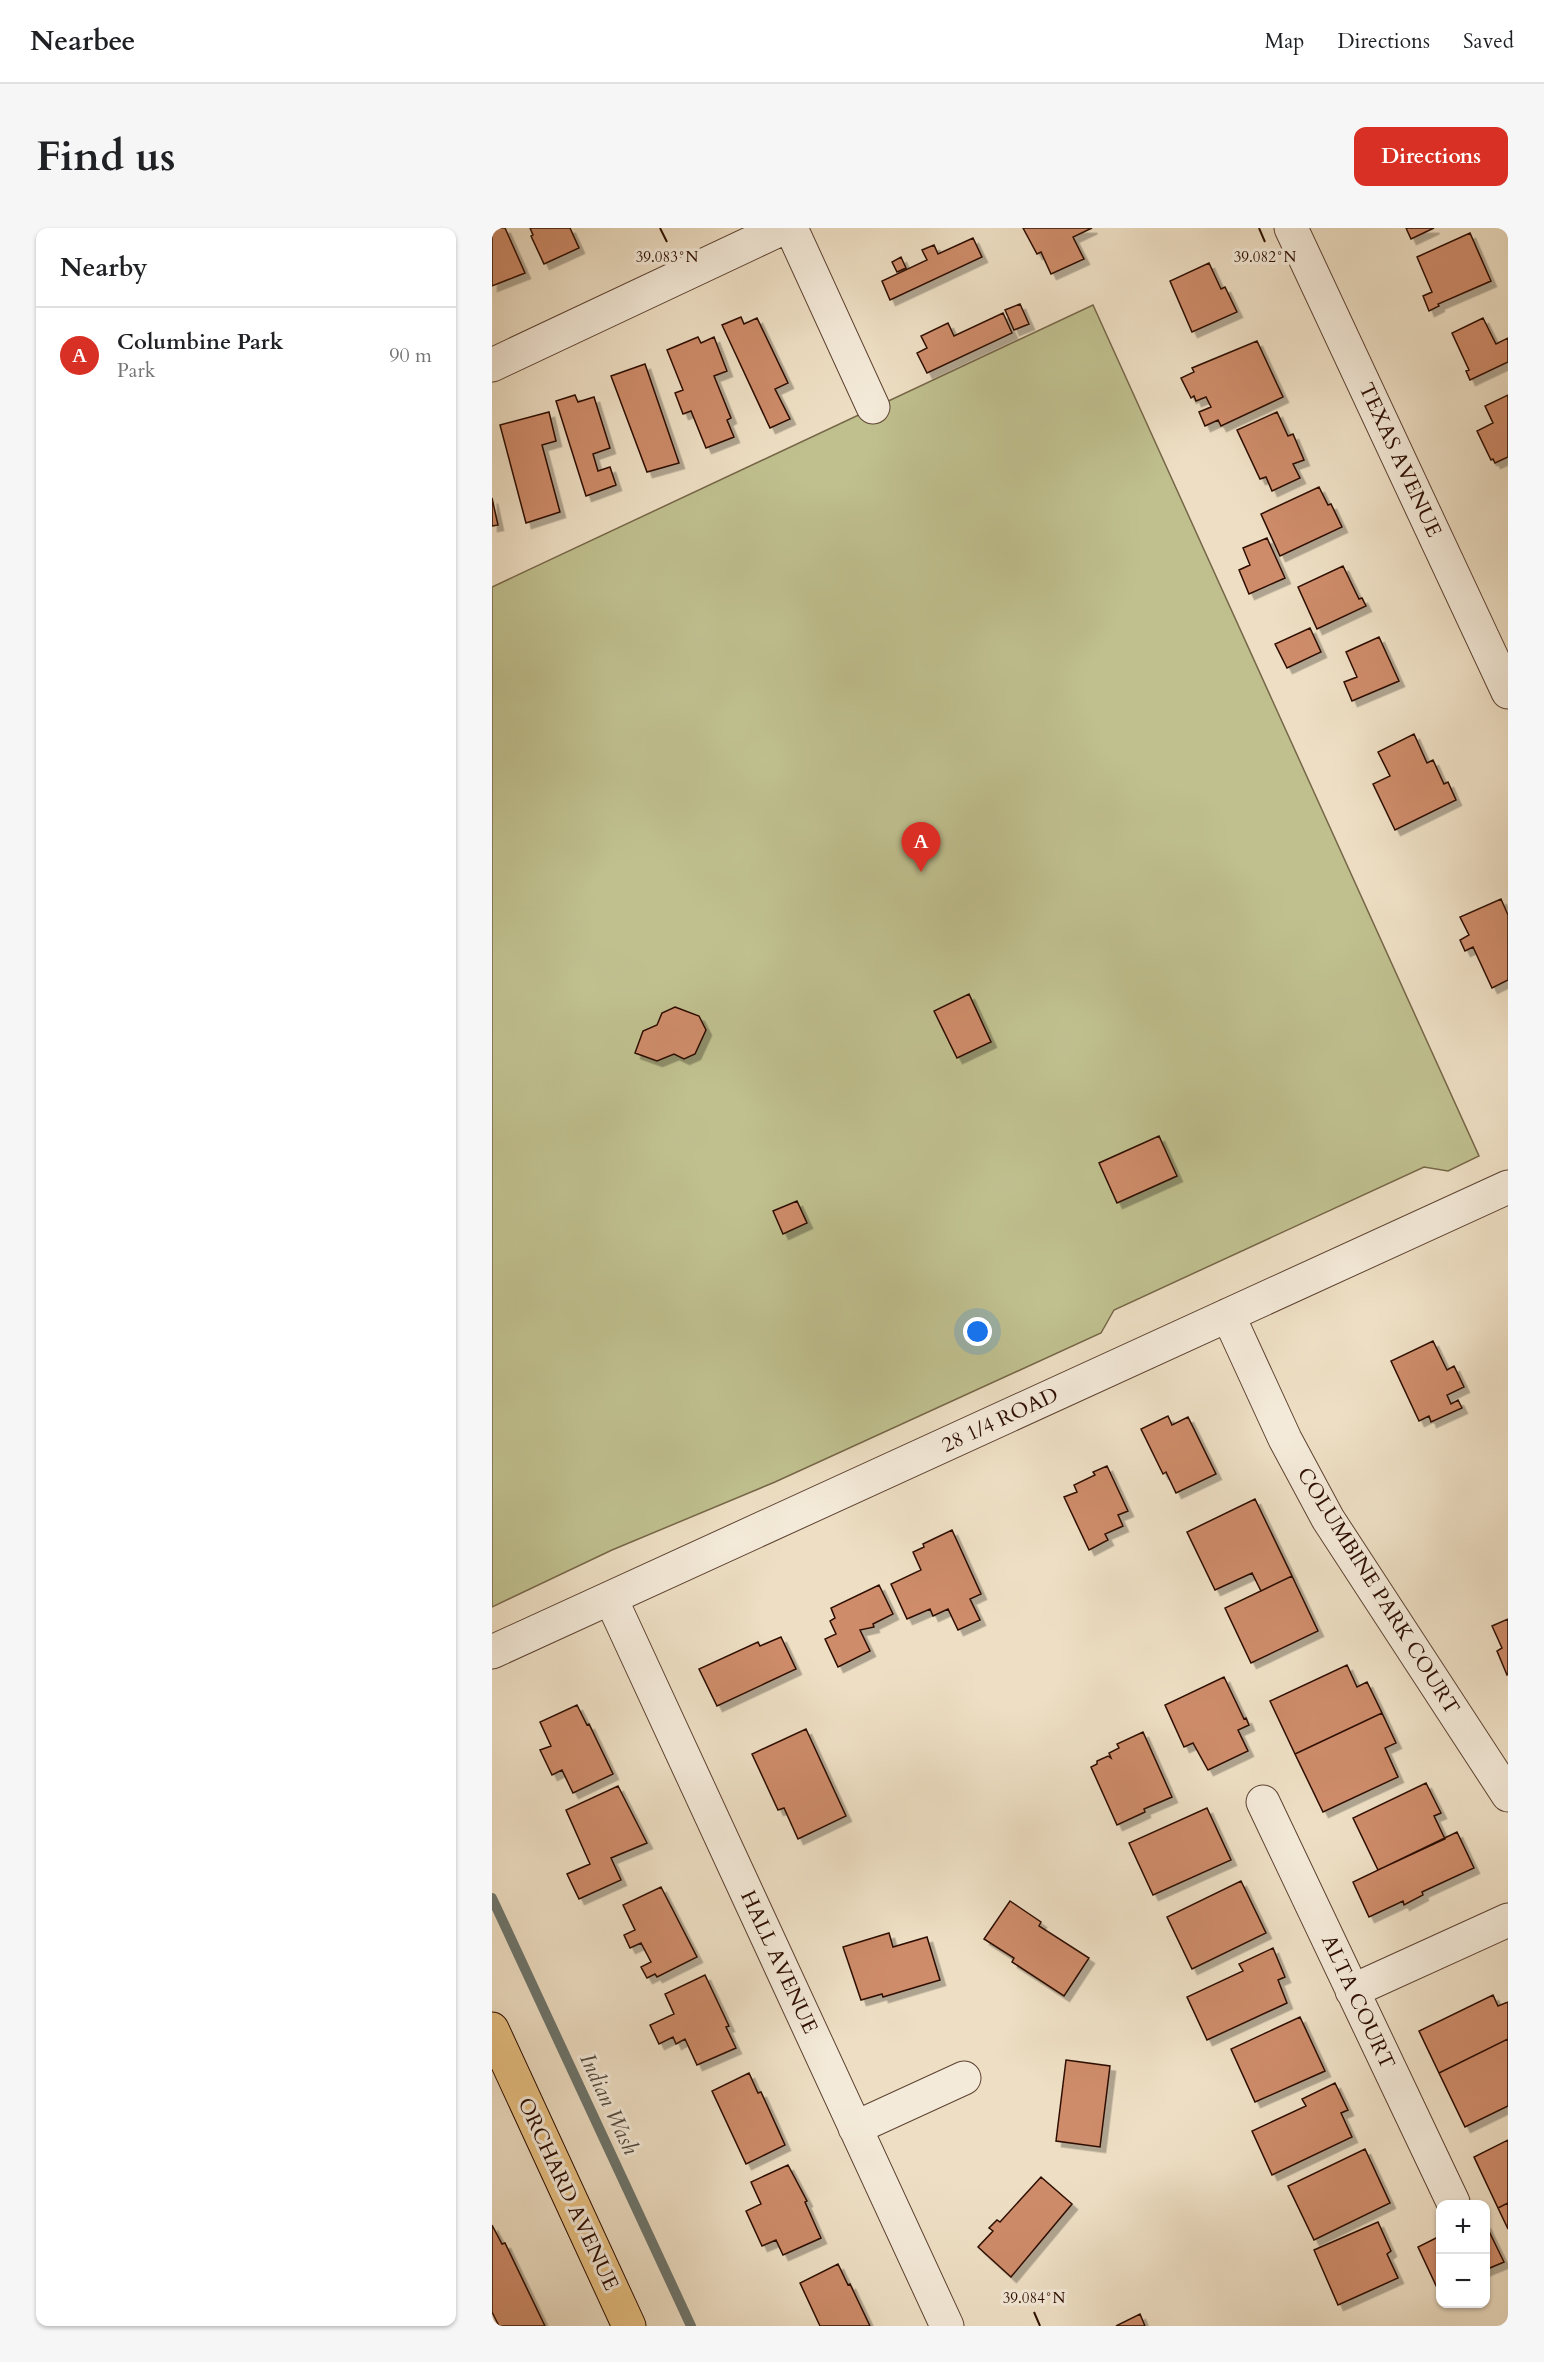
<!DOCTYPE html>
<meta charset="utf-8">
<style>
body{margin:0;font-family:Cardo,serif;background:#f6f6f6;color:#202124}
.controls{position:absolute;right:18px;bottom:18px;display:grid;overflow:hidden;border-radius:12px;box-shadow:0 2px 4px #0004}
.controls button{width:54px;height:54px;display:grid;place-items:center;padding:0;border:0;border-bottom:2px solid #e0e0e0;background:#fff;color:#202124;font:30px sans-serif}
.you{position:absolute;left:486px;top:1104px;width:21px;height:21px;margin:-15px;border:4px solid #fff;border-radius:50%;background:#1a73e8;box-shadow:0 0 0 9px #1a73e833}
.badge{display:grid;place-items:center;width:39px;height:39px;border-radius:50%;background:#d93025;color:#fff;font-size:20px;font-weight:700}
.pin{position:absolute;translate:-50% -50px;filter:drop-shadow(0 2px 3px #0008)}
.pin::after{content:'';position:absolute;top:32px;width:21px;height:18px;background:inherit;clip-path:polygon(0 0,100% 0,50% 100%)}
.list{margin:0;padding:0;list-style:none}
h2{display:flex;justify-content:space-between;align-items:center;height:78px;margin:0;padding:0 24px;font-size:26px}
h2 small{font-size:20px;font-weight:400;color:#757577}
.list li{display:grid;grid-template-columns:39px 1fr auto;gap:18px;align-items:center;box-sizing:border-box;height:96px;padding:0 24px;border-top:2px solid #e0e0e0}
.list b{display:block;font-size:22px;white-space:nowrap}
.list p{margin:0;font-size:20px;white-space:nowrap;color:#757577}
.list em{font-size:20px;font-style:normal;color:#757577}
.map{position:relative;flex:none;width:1016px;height:2098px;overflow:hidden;border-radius:12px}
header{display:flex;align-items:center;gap:36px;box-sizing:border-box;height:84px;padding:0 30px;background:#fff;border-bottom:2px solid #e0e0e0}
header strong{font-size:28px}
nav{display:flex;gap:33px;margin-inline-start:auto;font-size:21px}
.intro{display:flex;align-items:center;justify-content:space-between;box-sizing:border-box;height:144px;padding:0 36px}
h1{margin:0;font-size:42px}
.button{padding:15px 27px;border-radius:12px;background:#d93025;color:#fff;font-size:21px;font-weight:700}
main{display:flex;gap:36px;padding:0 36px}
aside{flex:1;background:#fff;border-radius:12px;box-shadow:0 2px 4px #0004}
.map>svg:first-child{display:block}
.green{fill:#c0c08f;stroke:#766748;stroke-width:1.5}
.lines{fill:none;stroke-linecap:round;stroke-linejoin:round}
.stream{stroke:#6e766e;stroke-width:10}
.building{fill:#ce8c6a;stroke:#2d0e00;stroke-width:1.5;filter:url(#shadow)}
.minor-casing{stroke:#5d4231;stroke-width:35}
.major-casing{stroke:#2d0e00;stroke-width:35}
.minor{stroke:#f4ead9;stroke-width:33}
.major{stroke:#e7c082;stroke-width:33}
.ticks{fill:none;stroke:#2d0e00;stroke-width:2}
.labels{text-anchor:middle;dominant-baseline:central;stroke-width:6;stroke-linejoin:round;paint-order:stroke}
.street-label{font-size:21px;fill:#2d0e00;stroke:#f4ead9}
.water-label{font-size:22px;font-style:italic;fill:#534b40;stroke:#f4ead9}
.ticks-label{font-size:15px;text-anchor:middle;fill:#2d0e00;stroke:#f4ead9;stroke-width:6;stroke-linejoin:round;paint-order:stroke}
</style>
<header>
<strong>Nearbee</strong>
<nav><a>Map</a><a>Directions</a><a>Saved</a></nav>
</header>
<div class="intro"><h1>Find us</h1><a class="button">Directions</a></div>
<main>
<aside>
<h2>Nearby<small></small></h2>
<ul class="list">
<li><span class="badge">A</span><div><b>Columbine Park</b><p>Park</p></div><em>90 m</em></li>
</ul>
</aside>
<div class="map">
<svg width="1016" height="2098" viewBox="0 0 1016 2098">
<defs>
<filter id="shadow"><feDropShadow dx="5.5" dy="5.5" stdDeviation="0" flood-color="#0004"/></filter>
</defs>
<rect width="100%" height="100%" fill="#eedfc4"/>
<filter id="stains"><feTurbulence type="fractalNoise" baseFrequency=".00333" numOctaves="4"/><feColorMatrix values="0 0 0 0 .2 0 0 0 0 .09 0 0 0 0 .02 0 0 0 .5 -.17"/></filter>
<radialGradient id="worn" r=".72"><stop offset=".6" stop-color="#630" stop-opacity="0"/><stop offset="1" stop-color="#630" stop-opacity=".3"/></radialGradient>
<path class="green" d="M601 77 987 928 956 943 932 939 622 1082 609 1105 283 1254 120 1322 0 1379V359Z"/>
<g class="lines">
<path class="stream" d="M0 1670 199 2098"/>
</g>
<path class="building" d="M0 0H13L33 45 0 58Z
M38 0H78L87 20 52 36 39 8 41 7Z
M531 0H600L581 9 592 31 559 46 549 24 545 26Z
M914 0H942L919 11Z
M978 5 999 53 946 76 947 78 937 83 931 68 940 64 925 29Z
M481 10 490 29 398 72 390 53 435 32 430 22 442 17 446 26Z
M409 29 414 40 405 44 400 34Z
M717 35 729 61 733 59 745 84 700 104 678 53Z
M528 76 537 96 522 102 513 82Z
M511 85 520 105 435 145 425 125 435 120 429 108 456 95 462 108Z
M249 89 252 96 265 90 296 155 283 161 298 191 278 200 230 97Z
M991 90 1004 116 1016 110V134L978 152 974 143 977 142 960 105Z
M206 109 209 115 222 109 235 143 222 148 239 190 235 192 242 209 214 220 199 183 191 186 183 165 191 162 175 122Z
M765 113 791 169 729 198 726 192 713 198 707 184 719 179 714 169 704 173 702 168 699 170 689 150 702 144 700 140Z
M153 136 187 235 155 244 119 148Z
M83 167 86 174 102 169 118 220 101 226 106 243 118 239 124 257 94 268 64 173Z
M1016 167V229L1003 235 1001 231 999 232 985 203 1001 195 993 178Z
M57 184 64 213 50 217 68 284 34 295 8 197Z
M785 184 796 208 801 206 812 232 801 236 808 250 780 263 774 249 768 251 745 202Z
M827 259 836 277 839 276 850 299 788 328 769 286Z
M0 270 6 297 0 298Z
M775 310 793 350 757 366 747 342 758 337 751 320Z
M851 338 867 371 870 370 874 378 825 401 806 359Z
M818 400 829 424 795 440 783 416Z
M887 409 907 453 860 473 852 454 865 449 854 424Z
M922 506 935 535 941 532 952 556 956 554 964 572 903 602 881 556 898 548 886 524Z
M1009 671 1016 687V752L1000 760 981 719 973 723 968 712 977 707 968 689Z
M477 766 499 814 465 830 442 783Z
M183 779 207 788 214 802 203 826 192 831 182 826 165 833 143 825 151 803 165 797 170 785Z
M667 908 685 948 625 975 607 935Z
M305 973 315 995 291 1006 281 983Z
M941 1113 955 1142 962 1138 972 1159 955 1167 959 1176 966 1172 970 1180 939 1194 937 1188 927 1193 899 1133Z
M676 1188 680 1197 696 1189 724 1246 684 1265 674 1244 671 1246 649 1201Z
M615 1238 636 1283 626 1287 631 1298 613 1306 616 1312 597 1322 572 1269 585 1264 582 1257 603 1247 601 1244Z
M763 1271 800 1348 769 1363 760 1345 723 1362 695 1304Z
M460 1302 489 1366 478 1371 488 1392 466 1402 456 1381 441 1388 438 1381 415 1391 399 1356 429 1342 421 1324 432 1319 431 1316Z
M800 1348 826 1403 759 1435 733 1380Z
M387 1357 401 1386 381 1396 382 1399 368 1402 378 1423 346 1439 333 1411 344 1406 338 1393 343 1390 339 1380Z
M1016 1391V1446L1015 1447 1005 1423 1010 1420 1000 1398Z
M289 1409 304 1441 225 1478 207 1441 266 1414 268 1418Z
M855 1437 865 1459 875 1454 890 1485 803 1526 778 1473Z
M732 1449 752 1491 754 1490 757 1497 746 1502 756 1523 716 1542 701 1515 692 1519 673 1477Z
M85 1477 95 1497 97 1496 121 1546 81 1565 70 1542 60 1547 48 1522 59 1518 48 1494Z
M890 1485 904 1515 893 1520 906 1549 831 1584 803 1526Z
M314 1501 354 1588 306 1611 292 1580 286 1582 260 1526Z
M651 1504 680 1569 652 1581 653 1584 625 1597 599 1539 605 1536V1533L616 1528 619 1530 617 1525 627 1520 625 1516Z
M934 1555 949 1585 942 1588 953 1611 886 1642 861 1590Z
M126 1558 155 1615 119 1630 129 1652 87 1671 75 1646 98 1636 74 1582Z
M715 1580 739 1632 661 1667 637 1615Z
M965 1604 982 1640 930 1664 931 1667 912 1677 911 1673 877 1689 861 1654Z
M749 1653 774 1705 700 1741 675 1689Z
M169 1659 205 1729 165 1749 163 1746 155 1750 149 1739 159 1734 149 1715 138 1720 132 1707 143 1702 131 1677Z
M518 1673 549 1694 547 1698 597 1730 572 1768 520 1734 522 1730 492 1711Z
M397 1705 401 1719 435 1709 448 1752 391 1769 390 1766 369 1772 351 1719Z
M781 1720 793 1749 786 1752 795 1775 715 1812 695 1769 751 1743 747 1736Z
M213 1747 237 1798 234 1799 244 1820 205 1837 193 1811 184 1816 181 1809 167 1816 158 1797 182 1786 173 1766Z
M1001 1767 1006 1778 1016 1774V1811L947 1845 927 1803Z
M808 1789 833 1843 763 1874 739 1821Z
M1016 1811V1878L973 1899 947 1845Z
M574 1832 618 1838 608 1919 564 1913Z
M257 1845 266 1865 269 1864 293 1917 254 1936 220 1863Z
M843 1855 856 1882 849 1885 860 1909 780 1947 760 1903 814 1878 810 1871Z
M1016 1912V1975L1006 1980 982 1929Z
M873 1921 898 1975 822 2012 796 1958Z
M296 1937 315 1973 313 1974 329 2010 291 2027 284 2012 270 2018 254 1983 269 1976 259 1954Z
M549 1949 580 1976 519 2049 486 2019 501 2003 497 2000 505 1992 508 1994Z
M1016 1975V2001L1006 1980Z
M886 1994 899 2023 895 2026 906 2050 846 2077 822 2022Z
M993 1995 1012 2034 993 2042Z
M0 1997 10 2016 13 2015 53 2098H7L0 2084Z
M948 2008V2064H947L926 2019Z
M346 2036 356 2057 358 2056 378 2098H328L308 2055Z
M648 2086 653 2098H624Z"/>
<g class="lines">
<defs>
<path id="minor" d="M299 0 381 179
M799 0 1016 464
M0 137 291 0
M736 1087 793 1211 836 1291 1016 1567
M119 1371 455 2098
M0 1424 1016 959
M771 1574 961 1974
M860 1763 1016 1692
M363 1900 472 1850"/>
<path id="major" d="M0 1801 137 2098"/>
</defs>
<use href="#minor" class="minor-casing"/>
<use href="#major" class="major-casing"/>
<use href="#minor" class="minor"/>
<use href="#major" class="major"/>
</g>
<path class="ticks" d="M168 0 175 14M767 0 773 14M542 2084 548 2098"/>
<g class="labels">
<g class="street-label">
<text transform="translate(908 232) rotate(65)">TEXAS AVENUE</text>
<text transform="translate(508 1192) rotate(-25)">28 1/4 ROAD</text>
<text transform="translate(886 1363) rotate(58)">COLUMBINE PARK COURT</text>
<text transform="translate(287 1734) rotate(65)">HALL AVENUE</text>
<text transform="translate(866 1774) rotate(65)">ALTA COURT</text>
<text transform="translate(76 1966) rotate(65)">ORCHARD AVENUE</text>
</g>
<g class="water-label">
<text transform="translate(117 1876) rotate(65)">Indian Wash</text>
</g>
</g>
<g class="ticks-label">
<text x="175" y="34">39.083°N</text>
<text x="773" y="34">39.082°N</text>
<text x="542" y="2075">39.084°N</text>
</g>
<rect width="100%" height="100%" filter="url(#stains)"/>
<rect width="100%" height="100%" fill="url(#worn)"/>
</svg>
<div class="controls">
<button>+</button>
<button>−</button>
</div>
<div class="you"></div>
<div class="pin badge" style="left:429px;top:644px">A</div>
</div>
</main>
